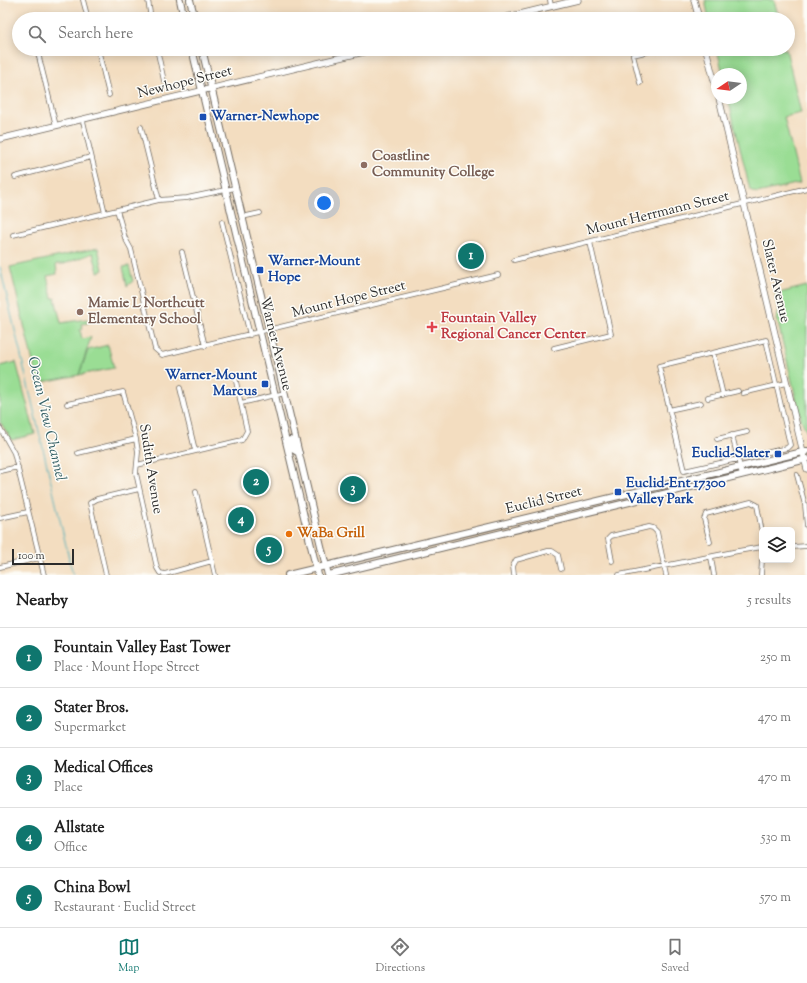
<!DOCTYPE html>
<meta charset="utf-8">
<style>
body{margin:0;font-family:"Sorts Mill Goudy",serif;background:#f2f2f2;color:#222}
.controls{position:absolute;right:12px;bottom:12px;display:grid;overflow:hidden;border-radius:6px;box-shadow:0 2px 10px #0003}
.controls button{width:36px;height:36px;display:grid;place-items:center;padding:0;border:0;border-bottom:1px solid #e0e0e0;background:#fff;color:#222;font:20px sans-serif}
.compass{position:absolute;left:711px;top:68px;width:36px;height:36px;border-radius:50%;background:#fff;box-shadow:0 2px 10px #0003;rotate:257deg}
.scale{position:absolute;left:12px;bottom:10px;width:62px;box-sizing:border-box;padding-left:4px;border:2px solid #2b2b2b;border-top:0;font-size:11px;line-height:14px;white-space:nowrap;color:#2b2b2b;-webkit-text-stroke:3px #fdfcf7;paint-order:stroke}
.you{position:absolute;left:324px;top:203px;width:14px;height:14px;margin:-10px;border:3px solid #fff;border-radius:50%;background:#1a73e8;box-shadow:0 0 0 6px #1a73e833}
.badge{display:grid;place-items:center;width:26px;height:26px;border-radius:50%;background:#0f766e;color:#fff;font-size:13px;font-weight:700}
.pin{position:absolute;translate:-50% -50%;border:2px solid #fff;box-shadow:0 1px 4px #0006}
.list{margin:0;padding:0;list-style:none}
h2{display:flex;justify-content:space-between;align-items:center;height:52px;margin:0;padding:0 16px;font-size:17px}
h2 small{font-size:13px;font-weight:400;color:#767676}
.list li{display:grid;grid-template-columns:26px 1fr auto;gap:12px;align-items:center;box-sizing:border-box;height:60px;padding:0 16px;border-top:1px solid #e0e0e0}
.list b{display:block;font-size:15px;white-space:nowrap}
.list p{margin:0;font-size:13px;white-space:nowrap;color:#767676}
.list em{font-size:13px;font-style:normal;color:#767676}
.icon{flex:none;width:22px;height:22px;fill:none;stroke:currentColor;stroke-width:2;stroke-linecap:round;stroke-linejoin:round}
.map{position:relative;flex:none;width:807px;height:575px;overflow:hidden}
.search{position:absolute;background:#fff;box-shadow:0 2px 10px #0003;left:12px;right:12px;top:12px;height:44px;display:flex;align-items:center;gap:10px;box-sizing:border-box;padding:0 14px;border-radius:22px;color:#767676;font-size:15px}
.sheet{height:352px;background:#fff}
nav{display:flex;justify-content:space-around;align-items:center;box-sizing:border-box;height:56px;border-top:1px solid #e0e0e0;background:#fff;font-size:11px;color:#767676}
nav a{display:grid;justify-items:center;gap:2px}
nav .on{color:#0f766e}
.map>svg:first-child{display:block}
.green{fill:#9add94;stroke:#628460}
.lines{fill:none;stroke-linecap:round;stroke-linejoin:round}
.stream{stroke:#3eadbb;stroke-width:1}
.street-casing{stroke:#71695f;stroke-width:5.5}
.secondary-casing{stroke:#71695f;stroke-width:7}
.primary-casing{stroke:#71695f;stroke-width:8}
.street{stroke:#fff;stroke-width:4}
.secondary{stroke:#fff;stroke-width:5.5}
.primary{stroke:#fff;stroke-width:6}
.transit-dot{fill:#1a4fb4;stroke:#fdfcf7;stroke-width:1.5}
.education-dot{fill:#8d6e63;stroke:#fdfcf7;stroke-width:1.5}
.health-dot{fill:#e0444e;stroke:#fdfcf7;stroke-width:1.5}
.food-dot{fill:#e8710a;stroke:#fdfcf7;stroke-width:1.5}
.labels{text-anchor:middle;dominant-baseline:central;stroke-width:3;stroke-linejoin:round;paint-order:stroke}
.street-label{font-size:14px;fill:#2b2b2b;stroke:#fdfcf7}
.transit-label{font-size:14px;font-weight:bold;fill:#164399;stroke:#fdfcf7;text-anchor:start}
.education-label{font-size:14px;font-weight:bold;fill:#785e54;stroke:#fdfcf7;text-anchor:start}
.health-label{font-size:14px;font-weight:bold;fill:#be3a42;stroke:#fdfcf7;text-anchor:start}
.food-label{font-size:14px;font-weight:bold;fill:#c56008;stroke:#fdfcf7;text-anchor:start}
.water-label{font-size:15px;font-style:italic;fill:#335f65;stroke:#fdfcf7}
</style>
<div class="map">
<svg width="807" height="575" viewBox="0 0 807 575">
<rect width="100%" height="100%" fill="#fdfcf7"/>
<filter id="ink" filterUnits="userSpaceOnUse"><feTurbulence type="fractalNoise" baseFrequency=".025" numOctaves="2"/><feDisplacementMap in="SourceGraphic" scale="8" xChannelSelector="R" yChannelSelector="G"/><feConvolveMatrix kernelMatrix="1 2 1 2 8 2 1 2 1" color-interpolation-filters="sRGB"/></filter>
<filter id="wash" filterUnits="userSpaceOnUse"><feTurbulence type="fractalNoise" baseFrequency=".012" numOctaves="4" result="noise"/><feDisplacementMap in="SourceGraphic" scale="16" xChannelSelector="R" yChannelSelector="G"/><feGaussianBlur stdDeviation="0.9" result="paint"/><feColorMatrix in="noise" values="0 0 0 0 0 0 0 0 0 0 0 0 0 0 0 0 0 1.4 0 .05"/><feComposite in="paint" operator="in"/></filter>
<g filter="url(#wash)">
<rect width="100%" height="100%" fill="#f3ddc0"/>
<path class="green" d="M705 0H774L779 19H709Z
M717 49H786L801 113 784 117 800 183 757 193 750 190 728 98H741V74H723Z
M98 248 103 270 98 272 93 253 64 264H56L57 274 47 276 52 298H55L61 323 87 319 88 323 82 324 83 329 80 330 82 339 91 337 79 375 38 383 10 267Z
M129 266 133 281 127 286 123 267Z
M807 286V433L801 419 777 319 779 309 775 294Z
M108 345 114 368 79 375 88 350Z
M16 362 35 434 12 440 0 422V366Z"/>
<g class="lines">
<path class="stream" d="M0 267 73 575"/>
</g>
</g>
<g filter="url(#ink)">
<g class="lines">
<defs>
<path id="street" d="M83 0 88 19
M148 0 151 19
M550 0 551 6
M37 49 56 126
M98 49 109 95
M157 49 164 81
M640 83 633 55 658 49
M83 121 105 213
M141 127 159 200
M15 177 91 157
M117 210 125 238 131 249 155 349 162 355 498 275
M242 217 260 213
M222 222 250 335
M13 235 159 200 187 198 235 188
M182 252 205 346
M514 260 807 188
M766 340 790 445 787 448 684 471 659 366Z
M554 348 611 334 590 242
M713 353 723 395
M180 388 195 450
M743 393 786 383
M708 398 738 391
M241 403 285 393
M67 404 123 392 136 439 138 452 136 473 157 568 160 573 165 574 212 561
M669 410 701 403
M0 428 14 453 44 575
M732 435 742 475
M717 439 747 432
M78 453 136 439
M137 465 242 440 247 431 235 377
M0 471 18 467
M797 475 805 505 807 526
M196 492 215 575
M0 518 28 512
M710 542 704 519 706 514 747 503 751 502 757 505 762 532
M792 547 807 546
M711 557 714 575
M612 561 608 539 611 536 649 527 653 528 657 532 666 575
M0 567 39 558
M106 575 90 503 97 499 139 489
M514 575 513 566 516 560 548 551H552L558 555 561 569
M619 575 738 551 762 547
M761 575 762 560"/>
<path id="secondary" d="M694 0 699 19
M499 19 578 0
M706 49 717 92
M719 98 807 469
M0 139 376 49"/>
<path id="primary" d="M180 0 184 19
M190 0 195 19
M192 49 318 575
M202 49 328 575
M290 440 294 450 299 453
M288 575 807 451
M329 575 807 459"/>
</defs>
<use href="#street" class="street-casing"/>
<use href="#secondary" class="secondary-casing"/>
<use href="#primary" class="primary-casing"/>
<use href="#street" class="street"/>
<use href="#secondary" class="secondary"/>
<use href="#primary" class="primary"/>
</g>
</g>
<g class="transit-dot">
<rect x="199" y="113" width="8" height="8" rx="2"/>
<rect x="256" y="266" width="8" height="8" rx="2"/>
<rect x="261" y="380" width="8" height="8" rx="2"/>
<rect x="774" y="450" width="8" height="8" rx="2"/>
<rect x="614" y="488" width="8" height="8" rx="2"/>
</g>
<g class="education-dot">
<circle cx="364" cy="165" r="4"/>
<circle cx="80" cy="312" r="4"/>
</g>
<path class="health-dot" d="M430 321h4v4h4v4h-4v4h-4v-4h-4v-4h4z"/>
<circle class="food-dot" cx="289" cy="534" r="4"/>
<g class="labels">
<g class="street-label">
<text transform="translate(185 83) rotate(-14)">Newhope Street</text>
<text transform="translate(658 214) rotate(-14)">Mount Herrmann Street</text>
<text transform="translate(775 281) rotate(77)">Slater Avenue</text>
<text transform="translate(349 300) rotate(-14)">Mount Hope Street</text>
<text transform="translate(275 344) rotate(76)">Warner Avenue</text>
<text transform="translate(150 469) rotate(81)">Sudith Avenue</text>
<text transform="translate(544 501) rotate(-14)">Euclid Street</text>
</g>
<g class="transit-label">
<text x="211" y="117">Warner-Newhope</text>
<text x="268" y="262">Warner-Mount<tspan x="268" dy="16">Hope</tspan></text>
<text x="257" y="376" text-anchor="end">Warner-Mount<tspan x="257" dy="16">Marcus</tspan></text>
<text x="770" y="454" text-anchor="end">Euclid-Slater</text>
<text x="626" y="484">Euclid-Ent 17300<tspan x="626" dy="16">Valley Park</tspan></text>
</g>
<g class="education-label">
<text x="372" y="157">Coastline<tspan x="372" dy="16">Community College</tspan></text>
<text x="88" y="304">Mamie L Northcutt<tspan x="88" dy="16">Elementary School</tspan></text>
</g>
<g class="health-label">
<text x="441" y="319">Fountain Valley<tspan x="441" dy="16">Regional Cancer Center</tspan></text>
</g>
<g class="food-label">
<text x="297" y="534">WaBa Grill</text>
</g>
<g class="water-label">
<text transform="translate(46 419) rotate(77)">Ocean View Channel</text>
</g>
</g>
</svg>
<div class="controls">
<button><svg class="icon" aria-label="layers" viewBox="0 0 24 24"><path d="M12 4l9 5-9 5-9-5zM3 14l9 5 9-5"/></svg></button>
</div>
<svg class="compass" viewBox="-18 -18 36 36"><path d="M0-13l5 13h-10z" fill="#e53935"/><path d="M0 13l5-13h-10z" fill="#767676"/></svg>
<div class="scale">100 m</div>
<div class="you"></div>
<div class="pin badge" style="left:471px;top:256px">1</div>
<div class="pin badge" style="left:256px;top:482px">2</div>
<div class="pin badge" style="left:353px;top:489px">3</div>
<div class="pin badge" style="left:241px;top:520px">4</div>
<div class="pin badge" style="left:269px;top:550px">5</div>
<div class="search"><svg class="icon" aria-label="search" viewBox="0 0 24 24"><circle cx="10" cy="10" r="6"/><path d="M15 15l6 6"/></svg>Search here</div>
</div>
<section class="sheet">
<h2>Nearby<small>5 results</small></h2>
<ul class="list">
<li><span class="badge">1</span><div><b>Fountain Valley East Tower</b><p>Place · Mount Hope Street</p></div><em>250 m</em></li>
<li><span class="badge">2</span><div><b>Stater Bros.</b><p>Supermarket</p></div><em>470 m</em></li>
<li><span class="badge">3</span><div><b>Medical Offices</b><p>Place</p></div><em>470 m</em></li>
<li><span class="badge">4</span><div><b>Allstate</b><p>Office</p></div><em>530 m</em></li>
<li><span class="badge">5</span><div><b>China Bowl</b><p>Restaurant · Euclid Street</p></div><em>570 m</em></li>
</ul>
</section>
<nav>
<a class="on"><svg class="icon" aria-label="map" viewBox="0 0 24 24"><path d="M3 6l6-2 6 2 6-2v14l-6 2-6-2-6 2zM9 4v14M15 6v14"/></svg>Map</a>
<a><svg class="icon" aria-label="directions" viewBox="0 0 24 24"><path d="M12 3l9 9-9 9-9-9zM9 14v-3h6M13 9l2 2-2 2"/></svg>Directions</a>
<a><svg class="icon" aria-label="saved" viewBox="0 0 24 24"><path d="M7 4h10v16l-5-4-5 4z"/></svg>Saved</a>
</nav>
